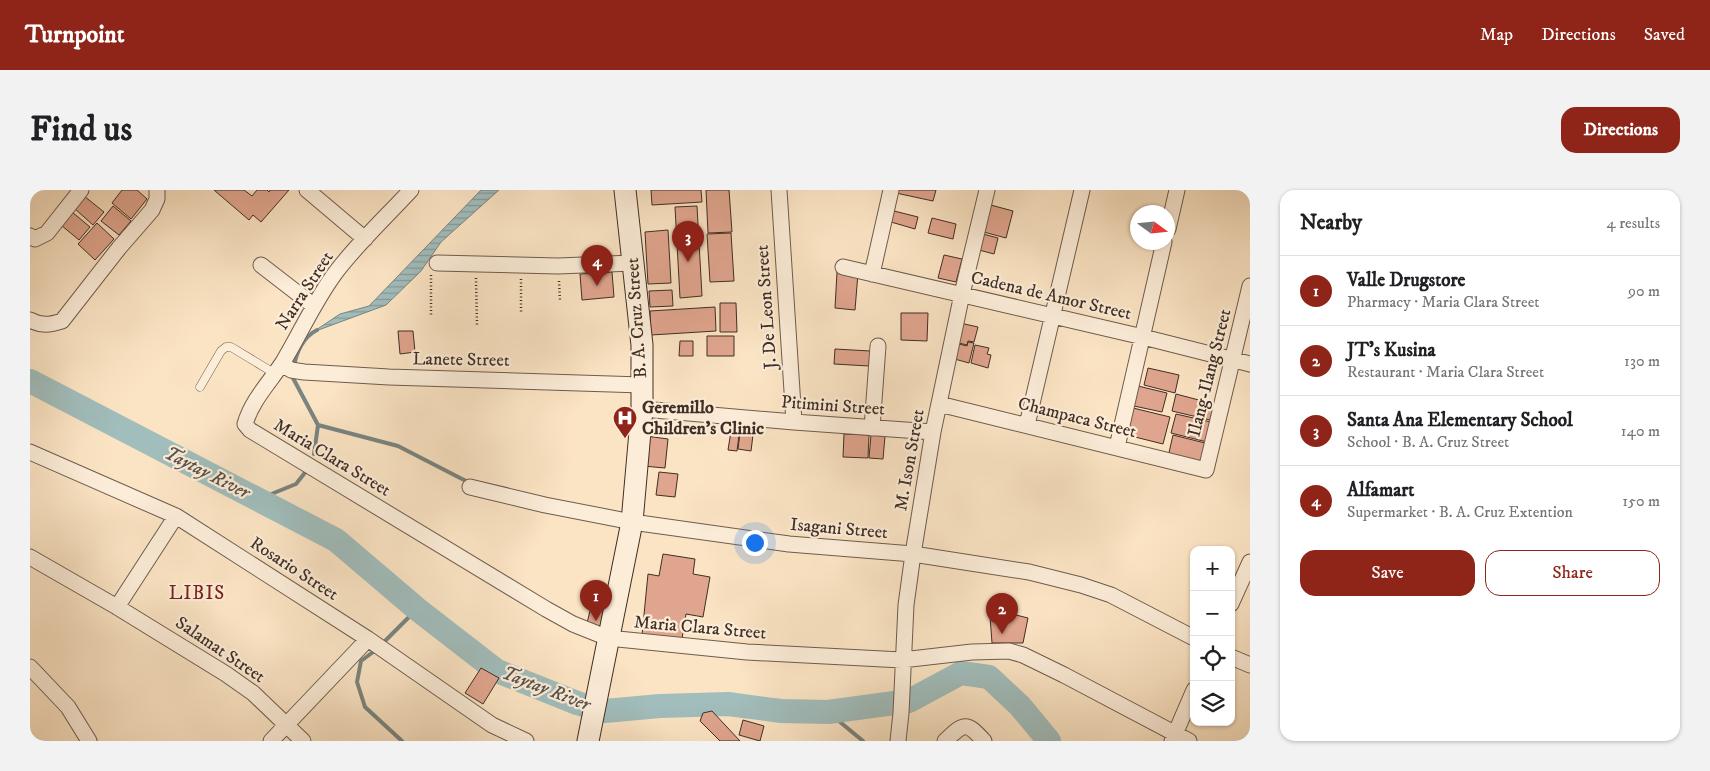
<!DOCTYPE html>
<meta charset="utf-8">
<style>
body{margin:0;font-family:"IM FELL DW Pica",serif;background:#f2f2f2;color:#202124}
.controls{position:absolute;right:15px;bottom:15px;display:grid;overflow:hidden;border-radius:10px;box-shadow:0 1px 4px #0004}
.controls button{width:45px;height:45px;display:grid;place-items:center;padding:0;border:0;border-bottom:1px solid #e0e0e0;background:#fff;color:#202124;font:25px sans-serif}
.compass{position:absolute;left:1100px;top:15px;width:45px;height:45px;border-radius:50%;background:#fff;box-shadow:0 1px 4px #0004;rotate:105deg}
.you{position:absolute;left:724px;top:352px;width:18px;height:18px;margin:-12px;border:4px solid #fff;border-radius:50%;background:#1a73e8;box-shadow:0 0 0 8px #1a73e833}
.badge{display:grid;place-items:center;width:32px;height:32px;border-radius:50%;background:#8f2418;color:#fff;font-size:16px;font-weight:700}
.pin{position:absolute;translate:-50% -41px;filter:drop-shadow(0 1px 2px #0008)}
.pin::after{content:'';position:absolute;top:26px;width:18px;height:15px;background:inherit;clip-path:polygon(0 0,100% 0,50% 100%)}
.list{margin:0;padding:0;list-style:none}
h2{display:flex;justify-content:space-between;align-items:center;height:65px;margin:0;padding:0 20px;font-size:21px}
h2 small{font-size:16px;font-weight:400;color:#757577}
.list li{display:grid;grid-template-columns:32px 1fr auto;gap:15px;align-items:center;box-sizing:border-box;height:70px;padding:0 20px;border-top:1px solid #e0e0e0}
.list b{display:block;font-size:19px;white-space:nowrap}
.list p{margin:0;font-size:16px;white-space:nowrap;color:#757577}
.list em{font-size:16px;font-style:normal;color:#757577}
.actions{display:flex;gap:10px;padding:15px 20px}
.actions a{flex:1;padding:11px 0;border:1px solid #8f2418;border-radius:15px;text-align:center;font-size:18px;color:#8f2418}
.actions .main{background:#8f2418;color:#fff}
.icon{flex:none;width:28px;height:28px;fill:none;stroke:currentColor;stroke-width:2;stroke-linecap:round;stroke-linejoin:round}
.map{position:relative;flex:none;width:1220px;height:551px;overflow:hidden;border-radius:15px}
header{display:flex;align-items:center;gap:30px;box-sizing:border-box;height:70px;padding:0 25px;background:#8f2418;color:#fff}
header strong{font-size:24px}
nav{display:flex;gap:28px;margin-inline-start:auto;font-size:18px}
.intro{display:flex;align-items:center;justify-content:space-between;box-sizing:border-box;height:120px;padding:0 30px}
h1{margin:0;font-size:35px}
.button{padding:12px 22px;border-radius:15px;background:#8f2418;color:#fff;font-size:18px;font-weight:700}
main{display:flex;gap:30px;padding:0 30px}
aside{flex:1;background:#fff;border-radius:15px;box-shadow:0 1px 4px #0004}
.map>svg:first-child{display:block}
.water{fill:url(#water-rules);stroke:#7a8480}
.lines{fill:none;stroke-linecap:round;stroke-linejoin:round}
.stream{stroke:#7a8480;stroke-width:4}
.river{stroke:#a1bdbc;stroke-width:24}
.building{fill:#e0a58e;stroke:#402e25}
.lane-casing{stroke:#6f5c4d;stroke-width:9}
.street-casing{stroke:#6f5c4d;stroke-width:17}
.secondary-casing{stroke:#402e25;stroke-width:23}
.path{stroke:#402e25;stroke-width:2.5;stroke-dasharray:1 2.5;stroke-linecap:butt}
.lane{stroke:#fcedd9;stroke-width:8}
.street{stroke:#fcedd9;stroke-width:15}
.secondary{stroke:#fcedd9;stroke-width:21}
.labels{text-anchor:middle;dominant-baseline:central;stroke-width:4.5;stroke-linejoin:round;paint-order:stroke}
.street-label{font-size:18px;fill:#402e25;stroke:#fcedd9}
.poi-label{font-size:18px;font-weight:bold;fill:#402e25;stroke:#fcedd9;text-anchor:start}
.water-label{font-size:19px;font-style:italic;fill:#58524b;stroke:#fcedd9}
.neighbourhood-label{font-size:19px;letter-spacing:1px;fill:#7a1f14;stroke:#fcedd9}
</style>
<header>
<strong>Turnpoint</strong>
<nav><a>Map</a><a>Directions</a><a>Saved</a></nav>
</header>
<div class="intro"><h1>Find us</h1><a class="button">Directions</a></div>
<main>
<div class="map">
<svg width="1220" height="551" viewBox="0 0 1220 551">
<defs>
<pattern id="water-rules" width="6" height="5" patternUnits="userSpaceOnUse" patternTransform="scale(1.25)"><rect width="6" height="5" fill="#a1bdbc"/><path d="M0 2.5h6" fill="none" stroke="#859a99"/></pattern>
</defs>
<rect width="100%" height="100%" fill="#fbe4c4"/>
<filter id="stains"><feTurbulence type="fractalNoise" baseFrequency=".004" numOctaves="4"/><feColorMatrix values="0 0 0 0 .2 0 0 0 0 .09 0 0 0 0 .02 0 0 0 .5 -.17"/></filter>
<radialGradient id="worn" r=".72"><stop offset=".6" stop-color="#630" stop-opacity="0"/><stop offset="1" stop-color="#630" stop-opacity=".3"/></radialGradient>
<path class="water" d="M451 0H469L411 52 391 81 356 115 283 142 310 124 339 116Z"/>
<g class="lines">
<path class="stream" d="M264 177C266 163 273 147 287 140
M263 184V188L288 235 284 264
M288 235 368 256 436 291
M229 309 266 294 277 280
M352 454 387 419
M347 459 331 471 327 492 335 517 372 551
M798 522 833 551"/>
<path class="river" d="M0 191 306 350 387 419 467 481 547 513 575 521 630 516 698 514 751 521 798 522 879 511 931 483 959 487 990 516 1019 551"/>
</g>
<path class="building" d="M92 0H107L117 9 101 29 82 13Z
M184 0H214L222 6 227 0H237L239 2 240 0H259L231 32 223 25 219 30Z
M621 0H671L672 12 622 15Z
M676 0H699L702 42 678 43Z
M867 0H906L903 11 866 3Z
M54 6 74 22 63 35 44 18Z
M957 14 983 21 976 48 950 41Z
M83 16 101 31 89 45 71 31Z
M667 16 672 106 650 108 645 17Z
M864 21 888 27 885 39 861 32Z
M42 22 60 37 49 50 31 35Z
M902 28 926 34 923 49 898 43Z
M67 33 84 49 65 70 48 54Z
M638 40 641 93 618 94 615 42Z
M701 43 704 91 680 92 677 44Z
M953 44 968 48 964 64 949 60Z
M914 65 932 69 926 92 908 88Z
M582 82 584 107 552 110 550 84Z
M807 82 828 83 825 120 805 118Z
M642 100 643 116 620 117 619 101Z
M690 113H706L707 142H690Z
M685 117 686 141 621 145 620 121Z
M871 123H898L897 151 871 150Z
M930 133 948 137 944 152 938 151 937 155 925 152Z
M368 141H383L385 162 370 164Z
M677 146H704V166H677Z
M650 151H663V166H649Z
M938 152 944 153 939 173 921 168 925 153 937 156Z
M945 155 959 158 957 164 961 165 958 178 941 173Z
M805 159 840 161 839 176 804 174Z
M1118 178 1149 185 1145 203 1114 195Z
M1108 196 1137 203 1132 222 1104 216Z
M1146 204 1184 214 1180 230 1142 221Z
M1103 218 1140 227 1133 254 1097 245Z
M1146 224 1181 232 1177 252 1141 243Z
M702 235 710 237 707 261 698 260Z
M711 235 724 237 721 261 708 259Z
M814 244 839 245 838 268 813 267Z
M841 245 855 246 853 269 839 268Z
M1143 245 1175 253 1170 275 1138 267Z
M616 246 638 249 635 278 613 276Z
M629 282 648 284 645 307 626 305Z
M633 364 665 369 663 384 680 387 673 427 656 424 652 449 612 445 618 384 629 386Z
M561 417 577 422 573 437 557 433Z
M986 425 998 428 993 453H962L960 426Z
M451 478 469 488 453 514 435 503Z
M682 521 710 551H690L670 531 673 523Z
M713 530 734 536 730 551 709 545Z"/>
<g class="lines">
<defs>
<path id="lane" d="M170 197 191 161 196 157H201L244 183"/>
<path id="street" d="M277 0 335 49
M381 0C356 27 328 53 306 82 285 110 271 142 253 172 240 192 222 210 215 234L220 240 516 419 543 434 578 448 717 462 872 470 942 462 979 461 993 465 1034 485 1159 551
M749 0 764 232
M1138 39 1147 0
M0 46 5 49 17 43 51 0
M407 73 528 76 603 73
M231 75 284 116
M813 77 1113 147 1220 174
M842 84 861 0
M0 130C11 136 20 135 32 131L89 58 122 20 127 9V0
M252 174 261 180 274 182 359 187 612 195
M909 214 1176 280 1220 96
M612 219 764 232 903 242
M997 235 1052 0
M842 238 848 156
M1087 257 1134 52
M0 262 146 326 338 449 462 535 496 551
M440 297 515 315 602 332 759 354 883 364 999 382 1051 395 1081 405 1164 448
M0 367 87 417 196 484 223 503 273 551
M1201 414 1220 372
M87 417 146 326
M1201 467 1220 475
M0 477 38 517 59 551
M241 551 338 449
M868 551 871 523 876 415 883 364 903 242 932 104 957 0
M915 551C934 533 936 531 954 551
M1142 551 1164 500"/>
<path id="secondary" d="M558 551 602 332 612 219V155L595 0"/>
</defs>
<use href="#lane" class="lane-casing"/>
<use href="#street" class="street-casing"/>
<use href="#secondary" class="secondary-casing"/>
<path class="path" d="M401 85V126
M446 88 447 136
M491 89V123
M529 91 530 111"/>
<use href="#lane" class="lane"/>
<use href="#street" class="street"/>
<use href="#secondary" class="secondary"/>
</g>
<defs>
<symbol id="hospital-pin" viewBox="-11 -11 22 30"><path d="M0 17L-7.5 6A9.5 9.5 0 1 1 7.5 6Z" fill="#8f2418" stroke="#fcedd9"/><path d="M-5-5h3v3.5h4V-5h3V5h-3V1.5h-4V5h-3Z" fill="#fff"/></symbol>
</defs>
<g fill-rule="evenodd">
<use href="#hospital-pin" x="581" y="214" width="28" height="38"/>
</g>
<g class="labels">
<g class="street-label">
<text transform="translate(275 101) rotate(-57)">Narra Street</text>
<text transform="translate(1021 106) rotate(13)">Cadena de Amor Street</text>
<text transform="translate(737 117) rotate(-94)">J. De Leon Street</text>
<text transform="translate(607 128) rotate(-94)">B. A. Cruz Street</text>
<text transform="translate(431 170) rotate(1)">Lanete Street</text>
<text transform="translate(1180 183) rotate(-76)">Ilang-Ilang Street</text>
<text transform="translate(803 216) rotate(4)">Pitimini Street</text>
<text transform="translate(1047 228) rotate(14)">Champaca Street</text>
<text transform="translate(302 268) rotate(31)">Maria Clara Street</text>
<text transform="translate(880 270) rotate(-80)">M. Ison Street</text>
<text transform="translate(809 339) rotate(5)">Isagani Street</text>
<text transform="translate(264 379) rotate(33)">Rosario Street</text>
<text transform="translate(670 438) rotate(5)">Maria Clara Street</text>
<text transform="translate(190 460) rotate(34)">Salamat Street</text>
</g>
<g class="poi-label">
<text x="612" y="218">Geremillo<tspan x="612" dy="21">Children's Clinic</tspan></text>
</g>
<g class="water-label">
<text transform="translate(177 283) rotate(27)">Taytay River</text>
<text transform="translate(516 499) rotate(21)">Taytay River</text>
</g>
<g class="neighbourhood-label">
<text x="167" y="403">LIBIS</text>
</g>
</g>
<rect width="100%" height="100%" filter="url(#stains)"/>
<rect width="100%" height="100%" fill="url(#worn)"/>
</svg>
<div class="controls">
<button>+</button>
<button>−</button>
<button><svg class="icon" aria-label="locate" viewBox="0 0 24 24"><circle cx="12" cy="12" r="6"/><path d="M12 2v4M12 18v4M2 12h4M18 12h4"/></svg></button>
<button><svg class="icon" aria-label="layers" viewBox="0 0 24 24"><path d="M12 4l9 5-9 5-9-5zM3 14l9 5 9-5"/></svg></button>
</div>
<svg class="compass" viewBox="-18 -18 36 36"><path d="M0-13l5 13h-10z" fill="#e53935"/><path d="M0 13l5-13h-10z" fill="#757577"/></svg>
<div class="you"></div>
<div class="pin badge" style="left:566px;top:431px">1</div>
<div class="pin badge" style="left:972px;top:444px">2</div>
<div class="pin badge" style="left:658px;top:72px">3</div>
<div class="pin badge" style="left:567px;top:96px">4</div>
</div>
<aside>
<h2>Nearby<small>4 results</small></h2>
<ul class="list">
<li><span class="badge">1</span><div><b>Valle Drugstore</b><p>Pharmacy · Maria Clara Street</p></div><em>90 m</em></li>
<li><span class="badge">2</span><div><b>JT's Kusina</b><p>Restaurant · Maria Clara Street</p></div><em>130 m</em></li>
<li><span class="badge">3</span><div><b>Santa Ana Elementary School</b><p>School · B. A. Cruz Street</p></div><em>140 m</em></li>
<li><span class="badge">4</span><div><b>Alfamart</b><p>Supermarket · B. A. Cruz Extention</p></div><em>150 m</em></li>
</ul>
<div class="actions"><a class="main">Save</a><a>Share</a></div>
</aside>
</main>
